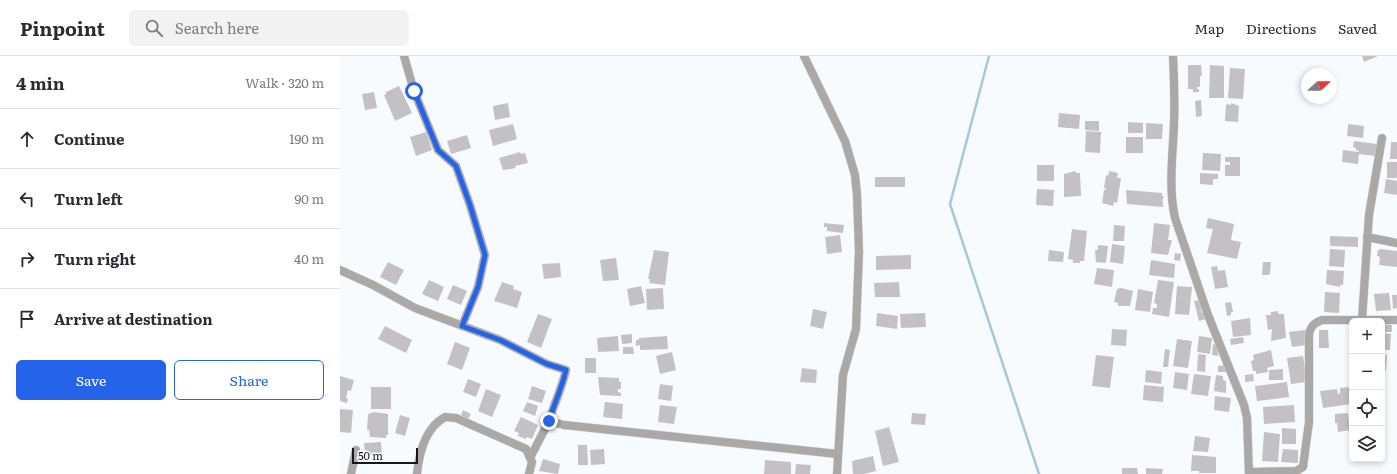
<!DOCTYPE html>
<meta charset="utf-8">
<style>
body{margin:0;font-family:Literata,serif;background:#f2f2f3;color:#2b2b33}
.controls{position:absolute;right:12px;bottom:12px;display:grid;overflow:hidden;border-radius:6px;box-shadow:0 2px 6px #0003}
.controls button{width:36px;height:36px;display:grid;place-items:center;padding:0;border:0;border-bottom:1px solid #e1e1e2;background:#fff;color:#2b2b33;font:20px sans-serif}
.compass{position:absolute;left:961px;top:12px;width:36px;height:36px;border-radius:50%;background:#fff;box-shadow:0 2px 6px #0003;rotate:68deg}
.scale{position:absolute;left:12px;bottom:10px;width:66px;box-sizing:border-box;padding-left:4px;border:2px solid #161718;border-top:0;font-size:11px;line-height:14px;white-space:nowrap;color:#161718;-webkit-text-stroke:3px #f8fbfe;paint-order:stroke}
.stop{position:absolute;width:12px;height:12px;margin:-9px;border:3px solid #2563eb;border-radius:50%;background:#fff}
.stop.end{background:#2563eb;border-color:#fff;box-shadow:0 1px 4px #0008}
.list{margin:0;padding:0;list-style:none}
h2{display:flex;justify-content:space-between;align-items:center;height:52px;margin:0;padding:0 16px;font-size:17px}
h2 small{font-size:13px;font-weight:400;color:#7c7c81}
.list li{display:grid;grid-template-columns:26px 1fr auto;gap:12px;align-items:center;box-sizing:border-box;height:60px;padding:0 16px;border-top:1px solid #e1e1e2}
.list b{display:block;font-size:15px;white-space:nowrap}
.list em{font-size:13px;font-style:normal;color:#7c7c81}
.actions{display:flex;gap:8px;padding:12px 16px}
.actions a{flex:1;padding:9px 0;border:1px solid #2563eb;border-radius:6px;text-align:center;font-size:14px;color:#2563eb}
.actions .main{background:#2563eb;color:#fff}
.icon{flex:none;width:22px;height:22px;fill:none;stroke:currentColor;stroke-width:2;stroke-linecap:round;stroke-linejoin:round}
.map{position:relative;flex:none;width:1057px;height:418px;overflow:hidden}
header{display:flex;align-items:center;gap:24px;box-sizing:border-box;height:56px;padding:0 20px;background:#fff;border-bottom:1px solid #e1e1e2}
header strong{font-size:19px}
nav{display:flex;gap:22px;margin-inline-start:auto;font-size:14px}
.search{width:280px;height:36px;background:#f2f2f3;display:flex;align-items:center;gap:10px;box-sizing:border-box;padding:0 14px;border-radius:6px;color:#7c7c81;font-size:15px}
main{display:flex}
aside{flex:1;background:#fff}
.map>svg:first-child{display:block}
.lines{fill:none;stroke-linecap:round;stroke-linejoin:round}
.stream{stroke:#a8c7db;stroke-width:2.5}
.building{fill:#c3c1c4}
.street-casing{stroke:#d4d7d9;stroke-width:9}
.street{stroke:#aaa9a8;stroke-width:8}
.route{stroke:#2563eb;stroke-width:5}
</style>
<header>
<strong>Pinpoint</strong>
<div class="search"><svg class="icon" aria-label="search" viewBox="0 0 24 24"><circle cx="10" cy="10" r="6"/><path d="M15 15l6 6"/></svg>Search here</div>
<nav><a>Map</a><a>Directions</a><a>Saved</a></nav>
</header>
<main>
<aside>
<h2>4 min<small>Walk · 320 m</small></h2>
<ul class="list">
<li><svg class="icon" aria-label="ahead" viewBox="0 0 24 24"><path d="M12 20V5M6 11l6-6 6 6"/></svg><div><b>Continue</b></div><em>190 m</em></li>
<li><svg class="icon" aria-label="left" viewBox="0 0 24 24"><path d="M17 20v-9H6M10 6l-5 5 5 5"/></svg><div><b>Turn left</b></div><em>90 m</em></li>
<li><svg class="icon" aria-label="right" viewBox="0 0 24 24"><path d="M7 20v-9h11M14 6l5 5-5 5"/></svg><div><b>Turn right</b></div><em>40 m</em></li>
<li><svg class="icon" aria-label="arrive" viewBox="0 0 24 24"><path d="M6 21V4h12l-3 4 3 4H6"/></svg><div><b>Arrive at destination</b></div></li>
</ul>
<div class="actions"><a class="main">Save</a><a>Share</a></div>
</aside>
<div class="map">
<svg width="1057" height="418" viewBox="0 0 1057 418">
<rect width="100%" height="100%" fill="#f8fbfe"/>
<g class="lines">
<path class="stream" d="M649 0 610 148 699 418"/>
</g>
<path class="building" d="M1022 0H1038L1024 6Z
M848 9H861L862 20H860V31H857V33H859V36H853V33H848Z
M870 9 884 10V42H869Z
M890 12 905 13 903 43 888 42Z
M59 30 72 57 55 65 44 39 46 38V36Z
M34 36 37 52 25 54 22 38Z
M861 44 862 60 856 61 855 45Z
M168 47 170 61 155 64 153 50Z
M891 47 899 50 898 66 885 65 886 48 891 49Z
M719 57 740 59 739 73 718 71Z
M745 65H759V75L745 74Z
M788 66 803 67V77H788Z
M806 67 823 68 822 83H806Z
M173 68 177 83 153 90 149 74Z
M1008 68 1024 70 1023 82 1007 80Z
M746 75 761 76 760 97 745 96Z
M86 76 92 94 76 100 70 81Z
M127 79 131 92 111 98 107 85Z
M786 81H803V97H786Z
M1014 85 1037 88 1035 100 1019 98 1018 108 1002 106 1003 94 1019 96V95L1016 94V92L1013 91Z
M1051 86H1057V103H1050Z
M180 96 181 98 185 97 188 107 175 110 176 112 163 114 159 102Z
M863 97 881 98 880 115 862 114Z
M885 101H900V120H885V109H890V106H885Z
M1047 106H1057V122H1047Z
M697 109H714V125H697Z
M735 115 736 117H740L741 140 724 141V118Z
M769 115 778 117 777 122H781L777 147 774 146 773 150 762 147 764 134H765L766 132H764L766 119 768 120Z
M860 117 878 118V123H873V129L860 128Z
M535 121H565V131H535Z
M1046 123 1057 125V139L1044 137Z
M697 133 714 134 713 150 696 149Z
M786 134 822 137V140H824L822 146H823V151L787 148Z
M868 162 894 168 891 184 901 186 897 203 867 197 873 173 866 172Z
M484 167 504 169 503 177 487 175V171H484Z
M814 167 830 169 828 184H832L828 199 811 197Z
M774 169 785 170 784 185H773Z
M732 173 747 175 744 205H740V207H733V204L728 203Z
M500 179 502 196 487 198 485 181Z
M990 180 1018 181V191L990 190Z
M772 188 785 190 783 208 770 206Z
M758 189 768 190 766 207 756 206 755 194H758Z
M990 193 1005 194 1004 211 989 210Z
M1041 193 1057 195V211L1039 209 1040 201 1037 200 1038 194Z
M314 194 329 196 325 229 309 227 310 223H308Z
M709 194 724 196 723 206 708 205Z
M835 197 841 198 840 205 834 204Z
M571 199V213L536 214V200Z
M276 202 279 224 263 225 260 204Z
M811 204 835 208 834 222 809 219Z
M48 206 64 214 56 229 40 221Z
M923 206H931L930 218 928 219H922Z
M220 207 221 221 204 223 202 208Z
M877 210 878 215 885 214 888 231 875 233 871 211Z
M757 212 774 214 772 231 754 228Z
M987 214 1004 215 1003 229H1000V231L986 228Z
M89 224 104 231 98 245 82 238Z
M818 224 834 226 829 261 812 258 813 252H817V248L814 247Z
M162 226 174 230 173 233 182 236 177 252 154 245Z
M559 226 560 241H535L534 227Z
M113 229 127 235 121 249 107 243Z
M301 230 305 247 290 250 287 233Z
M837 230 852 231 849 259 835 258Z
M323 232 324 253 307 254 306 233Z
M781 232 793 235 790 250H778V247L774 246 777 233Z
M798 233 813 236 810 256 795 254Z
M985 236 1000 237 999 257 984 256Z
M1049 237 1051 254 1036 255 1034 238Z
M1052 239H1057V252L1053 253Z
M859 244 862 257 864 256 866 263 859 265 854 245Z
M891 246 893 256H891V259L887 260 885 247Z
M473 253 487 256 483 273 470 270Z
M938 255V258H944L946 282 931 285 932 273 928 274 926 259H931V256Z
M537 257 558 260 557 273 536 270Z
M585 257 586 271 561 272 560 258Z
M198 258 212 263 201 292 187 286Z
M910 262 911 279 893 281 891 265Z
M1043 268 1052 269V276H1043Z
M45 270 72 284 66 297 38 283Z
M772 273 787 274 786 290 771 289Z
M965 274 967 289 952 291 949 276Z
M979 274H988L989 292H979Z
M1042 277 1051 278 1050 294H1042Z
M292 278V287L282 288 281 279Z
M278 280 279 295 258 296 257 282Z
M327 280 328 293 300 294V289L296 290V284H299V282Z
M859 280 872 282 870 298 857 296Z
M903 281 904 287 891 289 890 283Z
M837 283 852 285 848 312 833 310Z
M115 286 130 292 122 314 107 308Z
M873 288 879 289 878 300 872 299Z
M283 291H293L294 298H283Z
M825 293 830 294 828 311H823Z
M931 294 934 310 927 312 928 316 916 318V315H913L911 305 914 304 913 299Z
M332 296 336 314 320 318 316 300Z
M858 298 866 299 865 316 857 315Z
M1042 298 1047 299 1046 314H1042Z
M756 299 774 301 770 332 752 330Z
M963 300 967 326 951 328 947 302Z
M245 302H256V317H245Z
M886 309 887 316H878V310Z
M462 312 477 314 476 327 460 326Z
M943 313V324H929V314Z
M806 314 822 316 821 328 805 326Z
M835 316 849 318 847 334 833 332Z
M854 318 871 320 868 340 851 338Z
M913 318 914 325 905 326V319Z
M876 319 883 320V324L886 325V337L874 335Z
M0 320 14 324 11 335 8 334 6 342 8 343 7 347 0 345Z
M258 321 279 322V326H281V333H278V336L281 337V340L260 339Z
M128 323 141 328 136 341 123 336Z
M947 326 949 341 917 345 915 330Z
M320 328 333 330 331 345 318 343Z
M804 329 824 331 823 346 803 344Z
M192 330 206 335 202 347 188 343Z
M31 331H51V353H31Z
M1010 331 1011 338H1009L1011 348 983 352 980 335 997 333 998 338 1000 337V332Z
M146 333 161 339 152 361 138 355Z
M875 340 891 342 889 356 874 354Z
M187 346 198 350 195 360 183 355Z
M265 346 283 348 282 363 263 361Z
M320 349 337 351 334 368 318 366Z
M954 349 955 366 924 368 923 351Z
M0 353 13 354 11 377 0 376Z
M123 354 131 358 128 363 121 359Z
M34 356 48 358V379H46V382L30 381 29 374H27L28 358Z
M572 357 586 358 585 369 571 368Z
M1008 357 1010 374 998 376 997 367H995V358Z
M60 359 70 362 65 380 55 377Z
M181 361 198 369 192 383 187 381 186 383 178 380 179 377 174 375Z
M549 371 559 406 543 410 535 375Z
M942 372 956 373V388H942Z
M924 376 940 378 938 406 922 405Z
M855 380 870 382 868 396 853 395Z
M41 386 42 399 25 400 24 387Z
M238 389H247L248 409H238Z
M264 393 265 408 251 409 250 394Z
M943 393 958 394V407L941 406Z
M852 399 876 401V417H859V415H851Z
M533 400 536 415 524 418H513L512 405Z
M203 403 220 408 218 418 199 415Z
M425 404 451 406V418H424Z
M456 408 471 409 470 418H455Z
M782 412H797L798 418H782Z
M806 412 823 413 822 418H806Z"/>
<g class="lines">
<defs>
<path id="street" d="M64 0 74 35 98 94 116 110 130 149 145 199 138 231 122 270
M464 0 505 85 515 119 517 139 519 196 516 273 503 319 497 418
M833 0C834 22 835 45 834 67 833 99 828 130 835 162L868 259 904 349 907 362 909 418
M1027 181 1057 187
M0 214 33 229 75 252 160 284 207 308 226 314C222 332 214 348 209 365
M1022 264 1029 159 1042 82
M191 400 209 365 224 369 498 398
M909 416 956 415 963 411 969 366V278C971 270 974 267 982 264H1057
M11 418 16 394
M77 418C79 397 85 372 105 361L116 362 186 393 192 406 189 418"/>
</defs>
<use href="#street" class="street-casing"/>
<use href="#street" class="street"/>
</g>
<g class="lines">
<path class="route" d="M74 35 98 94 116 110 130 149 145 199 138 231 122 270 160 284 207 308 226 314C222 332 214 348 209 365"/>
</g>
</svg>
<div class="controls">
<button>+</button>
<button>−</button>
<button><svg class="icon" aria-label="locate" viewBox="0 0 24 24"><circle cx="12" cy="12" r="6"/><path d="M12 2v4M12 18v4M2 12h4M18 12h4"/></svg></button>
<button><svg class="icon" aria-label="layers" viewBox="0 0 24 24"><path d="M12 4l9 5-9 5-9-5zM3 14l9 5 9-5"/></svg></button>
</div>
<svg class="compass" viewBox="-18 -18 36 36"><path d="M0-13l5 13h-10z" fill="#e53935"/><path d="M0 13l5-13h-10z" fill="#7c7c81"/></svg>
<div class="scale">50 m</div>
<div class="stop" style="left:74px;top:35px"></div>
<div class="stop end" style="left:209px;top:365px"></div>
</div>
</main>
